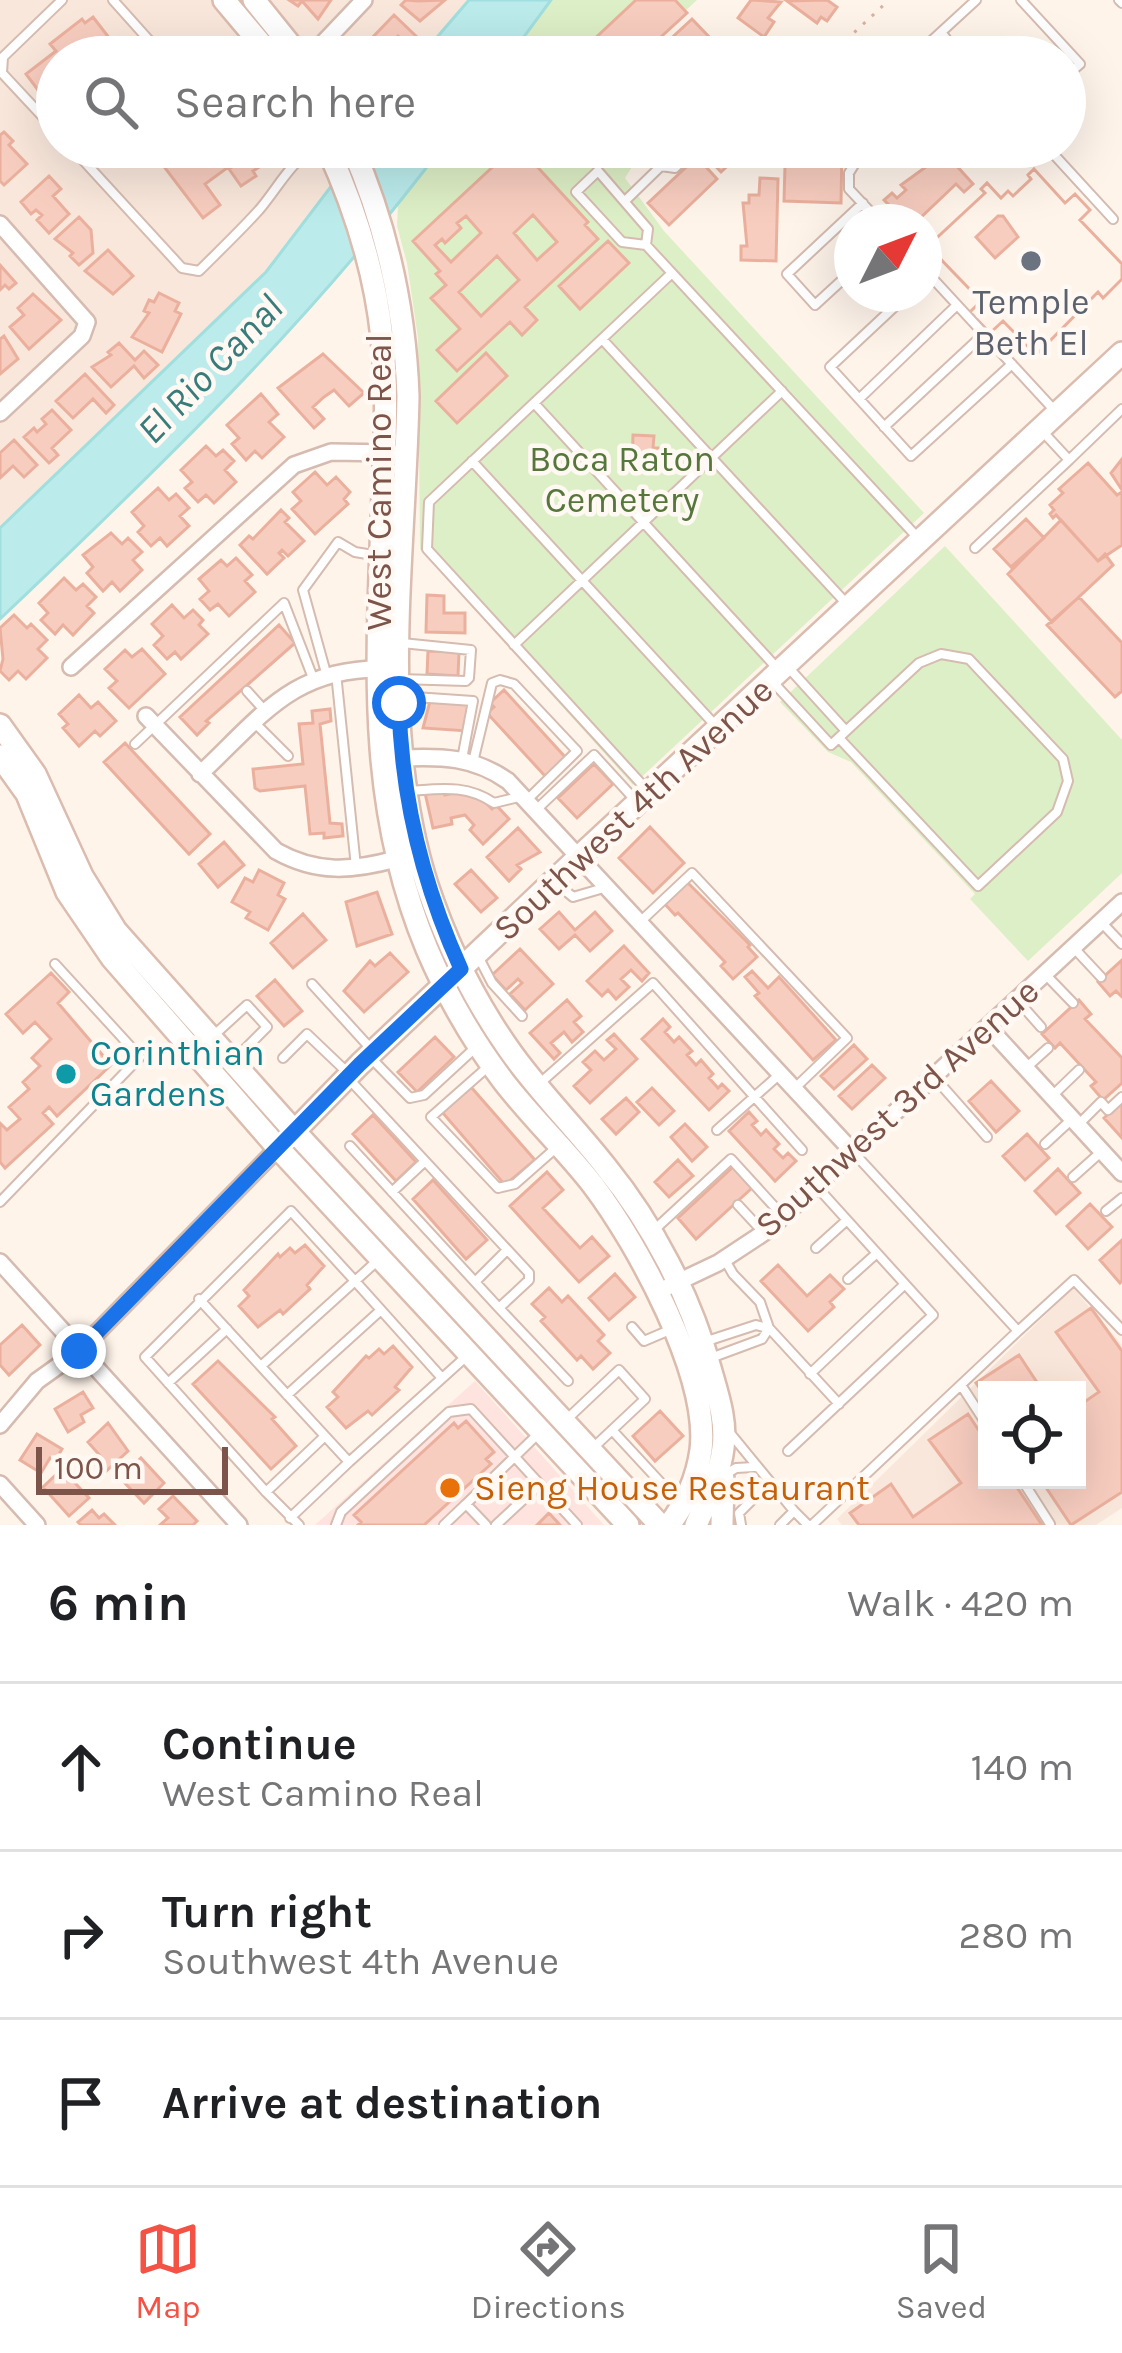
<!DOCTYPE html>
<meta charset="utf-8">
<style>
body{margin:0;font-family:Karla,sans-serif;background:#f6f6f6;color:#202124}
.controls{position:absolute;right:36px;bottom:36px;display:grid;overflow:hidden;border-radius:0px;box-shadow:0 12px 48px #0002}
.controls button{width:108px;height:108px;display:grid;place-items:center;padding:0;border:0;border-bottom:3px solid #e0e0e0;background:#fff;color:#202124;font:60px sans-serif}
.compass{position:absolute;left:834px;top:204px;width:108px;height:108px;border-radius:50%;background:#fff;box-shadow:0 12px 48px #0002;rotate:48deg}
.scale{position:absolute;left:36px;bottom:30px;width:192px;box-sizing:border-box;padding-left:12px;border:6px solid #7d5449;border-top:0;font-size:33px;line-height:42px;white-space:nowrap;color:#7d5449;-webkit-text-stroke:9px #fff8f3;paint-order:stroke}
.stop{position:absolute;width:36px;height:36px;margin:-27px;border:9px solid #1a73e8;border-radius:50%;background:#fff}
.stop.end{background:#1a73e8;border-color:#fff;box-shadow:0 3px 12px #0008}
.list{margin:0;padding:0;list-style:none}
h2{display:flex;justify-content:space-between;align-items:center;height:156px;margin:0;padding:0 48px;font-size:51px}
h2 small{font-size:39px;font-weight:400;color:#757577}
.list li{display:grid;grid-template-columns:78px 1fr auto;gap:36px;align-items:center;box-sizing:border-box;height:168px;padding:0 48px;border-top:3px solid #e0e0e0}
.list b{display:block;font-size:45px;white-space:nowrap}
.list p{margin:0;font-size:39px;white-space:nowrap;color:#757577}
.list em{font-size:39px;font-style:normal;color:#757577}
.icon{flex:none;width:66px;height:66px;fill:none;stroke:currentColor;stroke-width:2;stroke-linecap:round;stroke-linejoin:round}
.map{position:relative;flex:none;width:1122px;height:1525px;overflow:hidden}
.search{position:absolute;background:#fff;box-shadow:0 12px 48px #0002;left:36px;right:36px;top:36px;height:132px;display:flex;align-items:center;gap:30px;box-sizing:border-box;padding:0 42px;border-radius:66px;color:#757577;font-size:45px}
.sheet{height:660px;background:#fff}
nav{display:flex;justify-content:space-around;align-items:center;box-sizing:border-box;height:168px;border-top:3px solid #e0e0e0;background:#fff;font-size:33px;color:#757577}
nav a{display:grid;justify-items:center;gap:6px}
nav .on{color:#f35245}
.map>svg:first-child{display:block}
.residential{fill:#f9e7db;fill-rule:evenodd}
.commercial{fill:#ffe3de}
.green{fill:#ddefc6}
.water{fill:#bbebeb;stroke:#a1dede;stroke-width:3}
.building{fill:#f7cdbf;stroke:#ebb09d;stroke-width:3;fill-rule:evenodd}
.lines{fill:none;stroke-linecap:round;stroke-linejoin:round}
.lane-casing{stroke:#d5bbb0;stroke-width:12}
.street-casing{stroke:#d5bbb0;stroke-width:20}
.secondary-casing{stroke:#dbbcaf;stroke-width:26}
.path{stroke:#ddafa1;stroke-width:3;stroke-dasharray:3 9;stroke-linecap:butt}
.lane{stroke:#fff;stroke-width:8}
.street{stroke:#fff;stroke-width:15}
.secondary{stroke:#fff;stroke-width:21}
.route{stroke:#1a73e8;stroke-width:15}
.worship-dot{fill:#6b7280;stroke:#fff8f3;stroke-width:4.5}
.culture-dot{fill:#0f9aa8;stroke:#fff8f3;stroke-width:4.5}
.food-dot{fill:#e8710a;stroke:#fff8f3;stroke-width:4.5}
.labels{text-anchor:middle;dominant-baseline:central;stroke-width:9;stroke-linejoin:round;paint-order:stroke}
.worship-label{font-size:36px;fill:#5b616d;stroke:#fff8f3}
.park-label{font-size:36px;fill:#56773b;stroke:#fff8f3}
.street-label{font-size:36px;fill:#7d5449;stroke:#fff8f3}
.culture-label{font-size:36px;fill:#0d838f;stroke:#fff8f3;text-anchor:start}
.food-label{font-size:36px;fill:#c56008;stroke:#fff8f3;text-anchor:start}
.water-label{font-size:39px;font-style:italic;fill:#387b7b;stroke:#fff8f3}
</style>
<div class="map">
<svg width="1122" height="1525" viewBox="0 0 1122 1525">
<rect width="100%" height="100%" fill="#fef4ea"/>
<path class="residential" d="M0 0H469L420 57H57V147H361L266 272 0 528Z
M1073 1288 1122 1345V1508L1096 1525H842L837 1519ZM987 1390H1077V1480H987Z"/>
<path class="commercial" d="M475 1381 604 1525H315Z"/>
<path class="green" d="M551 0H697L636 57H509Z
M442 147H637L635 162 625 178 664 231 924 513 633 785 420 549 418 338 407 263 397 226 398 206Z
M945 546 1122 740V873L1028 961 970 899 975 894 851 762 828 752 780 702Z"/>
<path class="water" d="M469 0H551L509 57H420Z
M361 147H442C312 321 157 470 0 619V528L266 272Z"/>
<path class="building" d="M289 0H331L318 19 302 1 298 6Z
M406 0 418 1 445 0 420 21 401 5Z
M636 0H675L687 13 639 57H603L590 43Z
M751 0 781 2 768 18 774 22 764 37 738 18Z
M827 0 837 7 827 21 821 17 817 23 787 1Z
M394 15 418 38 409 47 398 36 390 44 402 56 383 57 368 42Z
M93 17 120 52 138 39 145 49 135 57H57L56 114 26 74 56 51 50 44 82 19 85 23Z
M692 19 713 41 695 57H651Z
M4 132 13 141 9 145 27 164 4 185 0 181V135Z
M140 147H231L218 157 227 168 205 184 220 205 203 218 153 152 147 156Z
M262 147 273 158 253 171 256 176 241 186 229 169Z
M514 147H519L588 222 585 225 598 239 525 307 537 320 522 335 510 322 457 371 437 350 460 329 431 298 446 285 436 274 440 271 413 241ZM533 215 557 242 537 260 514 233ZM466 216 481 233 451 262 435 245 442 239 445 243 461 228 457 223ZM497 256 519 280 481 316 459 292Z
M707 147H748L721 172 702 152Z
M801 147H842L841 203 784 201 785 166H791L792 152 801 153Z
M945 153 973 184 964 192 956 184 916 222H893L883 211 889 205 884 200 892 193 897 198 906 190 901 185Z
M697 157 717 179 669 225 648 203Z
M1034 169 1065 203 1075 194 1090 210 1080 220 1122 264V279L1103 298 1098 292 1036 355 1003 321 990 333 970 312 981 301 928 246 985 193 981 189 987 183 1001 198 1008 191 1013 196 1031 179 1028 175ZM998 216H1003L1018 237 995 258 976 237Z
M1034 169 1065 203 1075 194 1090 210 1080 220 1122 264V279L1103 298 1098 292 1036 355 1003 321 990 333 970 312 981 301 928 246 985 193 981 189 987 183 1001 198 1008 191 1013 196 1031 179 1028 175Z
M49 176 61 189 53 196 69 214 49 233 37 220 42 215 36 210 31 214 21 202Z
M760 178 778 179 776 261 741 260V246H747L743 203H749V195H759Z
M79 217 91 230 93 253 79 265 70 256 73 253 55 239Z
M608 241 629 263 580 309 559 286Z
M108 250 133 276 113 294 85 271Z
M0 265 16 283 9 289 5 285 0 290Z
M159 293 179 303 175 311 181 314 162 352 132 337 149 313 144 311 149 300 154 302Z
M33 294 61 320 29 349 10 327 24 315 18 308Z
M4 336 18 359 0 374V339Z
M119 343 135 360 144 351 158 365 144 378 134 366 111 387 92 367 111 355 108 352Z
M486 353 507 376 457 423 436 401Z
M323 354 364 393 349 406 334 390 324 397 313 407 324 419 314 428 278 388Z
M85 374 114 405 106 413 93 399 73 418 56 401Z
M261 394 278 414 269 422 284 437 262 458 255 451 246 460 232 444 239 438 227 425Z
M52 410 71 430 52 448 58 455 49 463 24 437 34 428 37 432 46 424 42 419Z
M633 435 654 436 653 448H663V466L632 465Z
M14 440 37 465 24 477 13 466 0 478V453Z
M206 446 216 456 223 450 234 461 225 470 236 482 214 503 206 495 198 502 185 488 192 482 181 470Z
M1122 459V490L1111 473Z
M1088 463 1117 495 1122 492V545L1098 561 1056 515 1053 518 1050 514 1054 510 1050 505 1063 493 1059 489Z
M315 472 327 485 336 477 350 492 344 499 348 504 315 534 292 509 301 501 293 492Z
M158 488 169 500 176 494 189 508 180 516 189 526 167 546 160 538 151 546 138 532 144 526 132 512Z
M281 510 289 518 285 522 304 541 288 556 282 550 279 553 284 558 267 574 240 545 249 536 253 539Z
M1026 519 1044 538 1011 567 994 549Z
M1061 520 1098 561 1105 554 1113 565 1052 622 1008 574Z
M111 533 122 544 128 538 142 552 133 560 142 570 120 591 112 582 103 591 87 573 93 567 83 555Z
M236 558 252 575 245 581 255 592 229 616 218 604 210 610 200 599 209 591 199 579 221 560 227 566Z
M64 578 76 590 83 584 96 597 87 606 94 613 73 635 63 625 55 634 41 620 48 613 39 603Z
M427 595 444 596V613H465V633L426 632Z
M1079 597 1122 643V691L1115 697 1047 625Z
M172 605 184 618 193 610 203 620 199 625 208 634 181 659 175 652 167 659 154 645 163 636 152 624Z
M14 615 27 628 31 624 47 640 38 649 47 658 26 679 18 671 9 680 0 671 3 659 0 628Z
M279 625 295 643 206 721 209 723 197 735 180 717Z
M142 649 165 674 129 708 109 688 117 681 105 669 125 650 132 657Z
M428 651 459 652 458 676 427 674Z
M504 690 566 758 546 777 487 713 494 707 490 703Z
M79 695 91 708 98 702 116 721 100 736 95 731 79 746 63 728 68 724 59 714Z
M430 701 469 704 467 731 423 728Z
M330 709 331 721 320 724 330 823 342 824 343 836 324 838V833L310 834 305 786 260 791 255 788 253 769 303 764 299 724 313 723 312 711Z
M125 743 210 834 189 854 104 762Z
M594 764 613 784 577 818 558 798Z
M444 789 445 795 463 791 482 799 492 809 496 805 509 819 483 844 470 830 474 825 465 815 451 818 452 824 433 828 425 793Z
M650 827 684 863 653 893 619 858Z
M518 828 540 852 517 865 521 869 509 881 487 857Z
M224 842 244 865 218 887 199 864Z
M259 870 284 883 278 895 285 899 268 930 246 918 250 912 232 902 245 878 253 882Z
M471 870 497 898 481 912 455 884Z
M686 881 750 945 748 947 757 957 733 979 721 966 725 962 678 913 675 915 663 902Z
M377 892 392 934 357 946 346 902Z
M559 912 575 930 595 912 612 931 590 951 575 935 559 949 540 929Z
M303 914 326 940 293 968 271 943Z
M624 946 649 973 642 981 631 970 621 979 629 987 616 999 608 990 602 996 587 981Z
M520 949 553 984 525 1010 510 994 522 983 518 979 506 990 492 975Z
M390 953 408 972 364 1012 344 991 370 961 375 966Z
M1122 960V997L1116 991 1110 996 1098 982Z
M752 971 768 988 779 977 836 1040 813 1060 755 996 759 993 745 977Z
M51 973 69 992 58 1003 111 1065 57 1116 49 1107 43 1113 53 1124 5 1168 0 1162V1123L7 1130 20 1119 9 1107 29 1089 23 1082 40 1066 32 1058 51 1039 35 1022 23 1033 6 1014Z
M275 980 302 1011 284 1026 257 996Z
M567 1000 581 1016 574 1022 583 1032 572 1042 564 1032 551 1043 560 1053 554 1059 530 1033Z
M1079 1000 1091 1014 1085 1019 1122 1058V1083L1103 1100 1091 1086 1096 1082 1060 1043 1055 1048 1042 1034Z
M663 1019 670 1027 665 1032 674 1042 679 1037 692 1051 687 1055 696 1065 701 1060 713 1074 709 1078 718 1088 722 1084 729 1091 709 1110 642 1039Z
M614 1034 637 1059 590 1103 574 1086 591 1070 583 1062 595 1051 604 1060 616 1049 607 1040Z
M435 1037 454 1057 417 1092 398 1072Z
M854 1045 867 1059 834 1089 821 1076Z
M872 1065 885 1078 852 1109 839 1096Z
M991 1081 1019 1111 996 1132 969 1101Z
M471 1087 535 1160 505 1185 442 1112Z
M652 1088 674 1111 659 1125 637 1102Z
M626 1098 639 1112 616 1134 602 1119Z
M1122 1101V1138L1104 1118Z
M749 1112 757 1121 752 1125 761 1135 766 1130 779 1144 774 1149 783 1158 788 1153 796 1161 775 1181 729 1131Z
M373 1115 416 1162 396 1181 353 1134Z
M685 1124 707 1147 692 1161 671 1137Z
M1027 1134 1049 1158 1025 1180 1003 1156Z
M678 1160 693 1176 669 1197 655 1182Z
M733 1167 752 1188 696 1239 678 1218Z
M1058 1169 1080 1193 1056 1214 1035 1191Z
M547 1172 563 1190 543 1208 580 1248 592 1237 609 1256 579 1282 510 1206Z
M433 1180 487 1240 466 1259 413 1199Z
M1090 1204 1112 1227 1088 1249 1067 1226Z
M1122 1240V1281L1120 1283 1100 1260Z
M305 1245 324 1266 307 1285 310 1289 283 1314 280 1310 258 1327 239 1306 249 1296 244 1290 278 1254 280 1257 290 1248 295 1253Z
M778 1265 807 1296 830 1275 844 1289 830 1302 834 1307 808 1331 761 1281Z
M615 1274 635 1297 609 1320 589 1298Z
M549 1288 562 1302 568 1296 604 1335 598 1341 610 1353 593 1369 581 1356 577 1360 541 1321 545 1317 532 1304Z
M1091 1308 1122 1351V1492L1071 1525 1041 1480H1077V1407L1099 1392 1056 1332Z
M22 1325 40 1345 9 1375 0 1365V1345Z
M393 1346 412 1367 395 1387 399 1390 372 1415 368 1411 346 1428 327 1407 338 1397 333 1392 366 1356 369 1358 379 1349 384 1354Z
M1019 1355 1042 1390H987V1399L976 1383Z
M218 1361 275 1417 272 1419 296 1446 271 1469 193 1384Z
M83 1392 93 1408 81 1415 84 1422 68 1432 55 1409Z
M660 1411 683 1436 655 1461 633 1436Z
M968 1414 987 1443V1480H1012L1042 1525H859L850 1513 891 1484 913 1517 961 1483 929 1440Z
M466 1421 494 1452 486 1459 491 1464 424 1525H358L361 1522 354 1515 454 1423 458 1428Z
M108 1423 128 1451 103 1474 96 1465 103 1459 88 1442Z
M37 1434 62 1449 55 1461 50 1458 41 1473 20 1460Z
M141 1458 164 1483 144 1503 120 1478Z
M62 1469 89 1498 69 1516 43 1487Z
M173 1496 197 1521 193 1525H160L168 1518 159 1509Z
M92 1510 99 1518 104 1514 115 1525H81L78 1522Z
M549 1513 560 1525H537Z"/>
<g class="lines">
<defs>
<path id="lane" d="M113 0 164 57
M1021 0 1080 64 1065 77
M1119 0 1122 3
M941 32 960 57
M241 57 259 44
M914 57 976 0
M57 132 2 73 3 57 62 0
M71 147 182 268 199 271C219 251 240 231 259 210 278 188 291 160 317 147
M661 147V166
M865 147 849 173V189L880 222
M1047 147 1113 219
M598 171 648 229 646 245 622 242 576 192Z
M625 201 661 166 675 168 691 152 690 147
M646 245 918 538
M924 269 1056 412
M852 271 815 305 787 274 863 203
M908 294 830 367 911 456 1012 364
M602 339 845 602
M859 399 957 305
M534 403 776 667
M884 427 984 334
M1069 460 1122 409
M472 461 715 725
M975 548 1069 460 1044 433
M514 645 782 391
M326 673 303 590 338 542 355 552 379 556
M336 673 356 867
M399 679 466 681 469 678 471 650 402 643
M772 681 831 745 846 731 787 666
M247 691 265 711
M400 696 473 701 462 759
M256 724 288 756
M839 738 978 886 1057 812 1068 781 1063 759 969 659 941 654 919 663 846 731
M135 744 284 603 313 678
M473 762 492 683 500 680 514 684 577 751 528 799
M647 790 427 549 429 502 672 273
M407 791C440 789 466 784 494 803L519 797
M536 810 594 755 637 802
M556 883 573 897 607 887
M641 921 692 873 847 1038 795 1088
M1102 923 1122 944
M1073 947 1101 977
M478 956 492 983 522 1016
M1045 974 1073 1003
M312 984 372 1050
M1018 1001 1041 1027
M212 1037 247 1005 267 1027 235 1059
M370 1057 410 1098 424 1095 475 1048
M283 1058 307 1034 349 1074
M490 1065 431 1117 498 1188 515 1184 557 1147
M1027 1067 1048 1048
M348 1078 529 1273V1280L499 1308 350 1146
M935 1078 987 1137
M539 1084 653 983 802 1150
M1052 1096 1079 1070
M1080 1123 1101 1102 1108 1110 1122 1097
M717 1130 780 1074
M1045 1144 1071 1120
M854 1153 1018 1331 1074 1280 1122 1330
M1073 1177 1101 1152
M392 1192 424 1162
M0 1202 140 1057 55 964
M738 1205 764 1233
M1106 1211 1122 1198
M652 1232 731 1159 782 1215
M816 1248 847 1220
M725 1260 733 1274 760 1302 769 1328 839 1404
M377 1261 355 1281 442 1378
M848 1279 877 1253
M475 1282 507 1250
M199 1299 325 1436
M499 1308 568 1381
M632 1327 644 1341 672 1329
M707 1341 756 1325 767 1328
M708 1359 762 1339 769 1328
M261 1366 355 1281 291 1211 145 1357 266 1492
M810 1374 905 1284
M168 1383 227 1329
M961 1385 987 1425
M287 1395 381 1310
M565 1421 619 1370 645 1399 594 1447
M612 1430 661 1483
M730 1433 794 1511
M788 1451 933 1315 818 1188
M349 1462 469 1354
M724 1475 736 1468 754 1467
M1022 1480 1050 1524
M290 1518 349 1462 325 1436 266 1492 299 1525
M336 1525 341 1512 449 1412 471 1409 577 1525
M444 1525 466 1504
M486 1525 466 1504 539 1433
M496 1525 540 1484
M741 1525 739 1513 755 1497
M780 1525 794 1511 808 1525
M812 1525 1018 1331"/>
<path id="street" d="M310 57 364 0
M0 224 87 322 82 336 0 413
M71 667 294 465 331 452 392 453
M146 716 276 851C317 874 352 871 396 859
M401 758C442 756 474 757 508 781L853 1152
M200 774C262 716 293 667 385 669
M988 1027 1122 1173
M0 1262 239 1525
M657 1292 718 1263 768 1230 1122 902
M0 1425 37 1381 79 1351 278 1148
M0 1484 37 1525"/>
<path id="secondary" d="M224 0 272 57
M254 0 300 57
M327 147C355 208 375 271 382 338 388 389 385 441 383 492 378 651 364 798 427 949 447 996 473 1041 504 1082 532 1118 565 1149 593 1185 637 1243 710 1376 701 1450 697 1478 686 1503 669 1525
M352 147C387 227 405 309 408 396 405 557 377 729 427 885 446 942 473 998 508 1048 537 1090 574 1126 606 1167 653 1225 690 1296 710 1368 717 1393 727 1421 723 1448 720 1474 707 1501 696 1525
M0 725 35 774 82 876 116 931 295 1132 660 1525
M0 756 27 794 67 892 112 958 278 1148 628 1525
M278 1148 360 1064 580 856 1122 353
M722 1525 723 1478"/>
</defs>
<use href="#lane" class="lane-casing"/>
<use href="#street" class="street-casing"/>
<use href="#secondary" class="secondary-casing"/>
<path class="path" d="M828 57 889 0"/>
<use href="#lane" class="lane"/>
<use href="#street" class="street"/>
<use href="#secondary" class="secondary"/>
</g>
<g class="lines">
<path class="route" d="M79 1351 360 1064 461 969C422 883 401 797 399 703"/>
</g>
<circle class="worship-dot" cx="1031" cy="261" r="12"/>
<circle class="culture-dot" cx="66" cy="1074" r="12"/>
<circle class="food-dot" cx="450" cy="1488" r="12"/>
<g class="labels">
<g class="worship-label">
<text x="1031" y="302">Temple<tspan x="1031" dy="41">Beth El</tspan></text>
</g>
<g class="park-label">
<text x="622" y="459">Boca Raton<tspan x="622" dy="41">Cemetery</tspan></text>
</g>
<g class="street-label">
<text transform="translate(379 482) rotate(-90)">West Camino Real</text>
<text transform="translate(633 809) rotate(-43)">Southwest 4th Avenue</text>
<text transform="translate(897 1108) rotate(-42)">Southwest 3rd Avenue</text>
</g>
<g class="culture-label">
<text x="90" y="1053">Corinthian<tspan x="90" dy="41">Gardens</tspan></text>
</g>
<g class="food-label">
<text x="474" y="1488">Sieng House Restaurant</text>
</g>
<g class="water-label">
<text transform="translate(210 369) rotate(-46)">El Rio Canal</text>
</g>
</g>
</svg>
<div class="controls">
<button><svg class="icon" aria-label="locate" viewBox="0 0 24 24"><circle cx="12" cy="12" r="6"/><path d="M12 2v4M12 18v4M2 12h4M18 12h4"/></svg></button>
</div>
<svg class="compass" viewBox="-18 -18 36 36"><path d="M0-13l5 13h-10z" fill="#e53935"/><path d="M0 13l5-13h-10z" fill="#757577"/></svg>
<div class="scale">100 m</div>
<div class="stop" style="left:399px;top:703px"></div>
<div class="stop end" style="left:79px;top:1351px"></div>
<div class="search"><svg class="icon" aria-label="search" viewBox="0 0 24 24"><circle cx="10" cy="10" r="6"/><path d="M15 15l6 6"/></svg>Search here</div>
</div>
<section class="sheet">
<h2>6 min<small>Walk · 420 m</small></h2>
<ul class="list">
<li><svg class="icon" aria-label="ahead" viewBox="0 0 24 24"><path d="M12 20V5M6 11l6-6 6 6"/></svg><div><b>Continue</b><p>West Camino Real</p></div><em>140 m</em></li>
<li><svg class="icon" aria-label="right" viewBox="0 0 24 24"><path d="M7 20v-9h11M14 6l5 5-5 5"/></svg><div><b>Turn right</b><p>Southwest 4th Avenue</p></div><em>280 m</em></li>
<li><svg class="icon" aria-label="arrive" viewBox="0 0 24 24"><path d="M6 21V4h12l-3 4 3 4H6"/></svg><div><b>Arrive at destination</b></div></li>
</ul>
</section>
<nav>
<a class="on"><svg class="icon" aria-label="map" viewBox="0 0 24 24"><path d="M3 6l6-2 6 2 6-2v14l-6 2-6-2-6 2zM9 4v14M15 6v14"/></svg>Map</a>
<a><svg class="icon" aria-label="directions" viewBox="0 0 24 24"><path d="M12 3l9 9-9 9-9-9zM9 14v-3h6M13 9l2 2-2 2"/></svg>Directions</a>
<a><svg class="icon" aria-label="saved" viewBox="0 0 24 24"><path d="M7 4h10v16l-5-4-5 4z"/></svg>Saved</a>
</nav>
